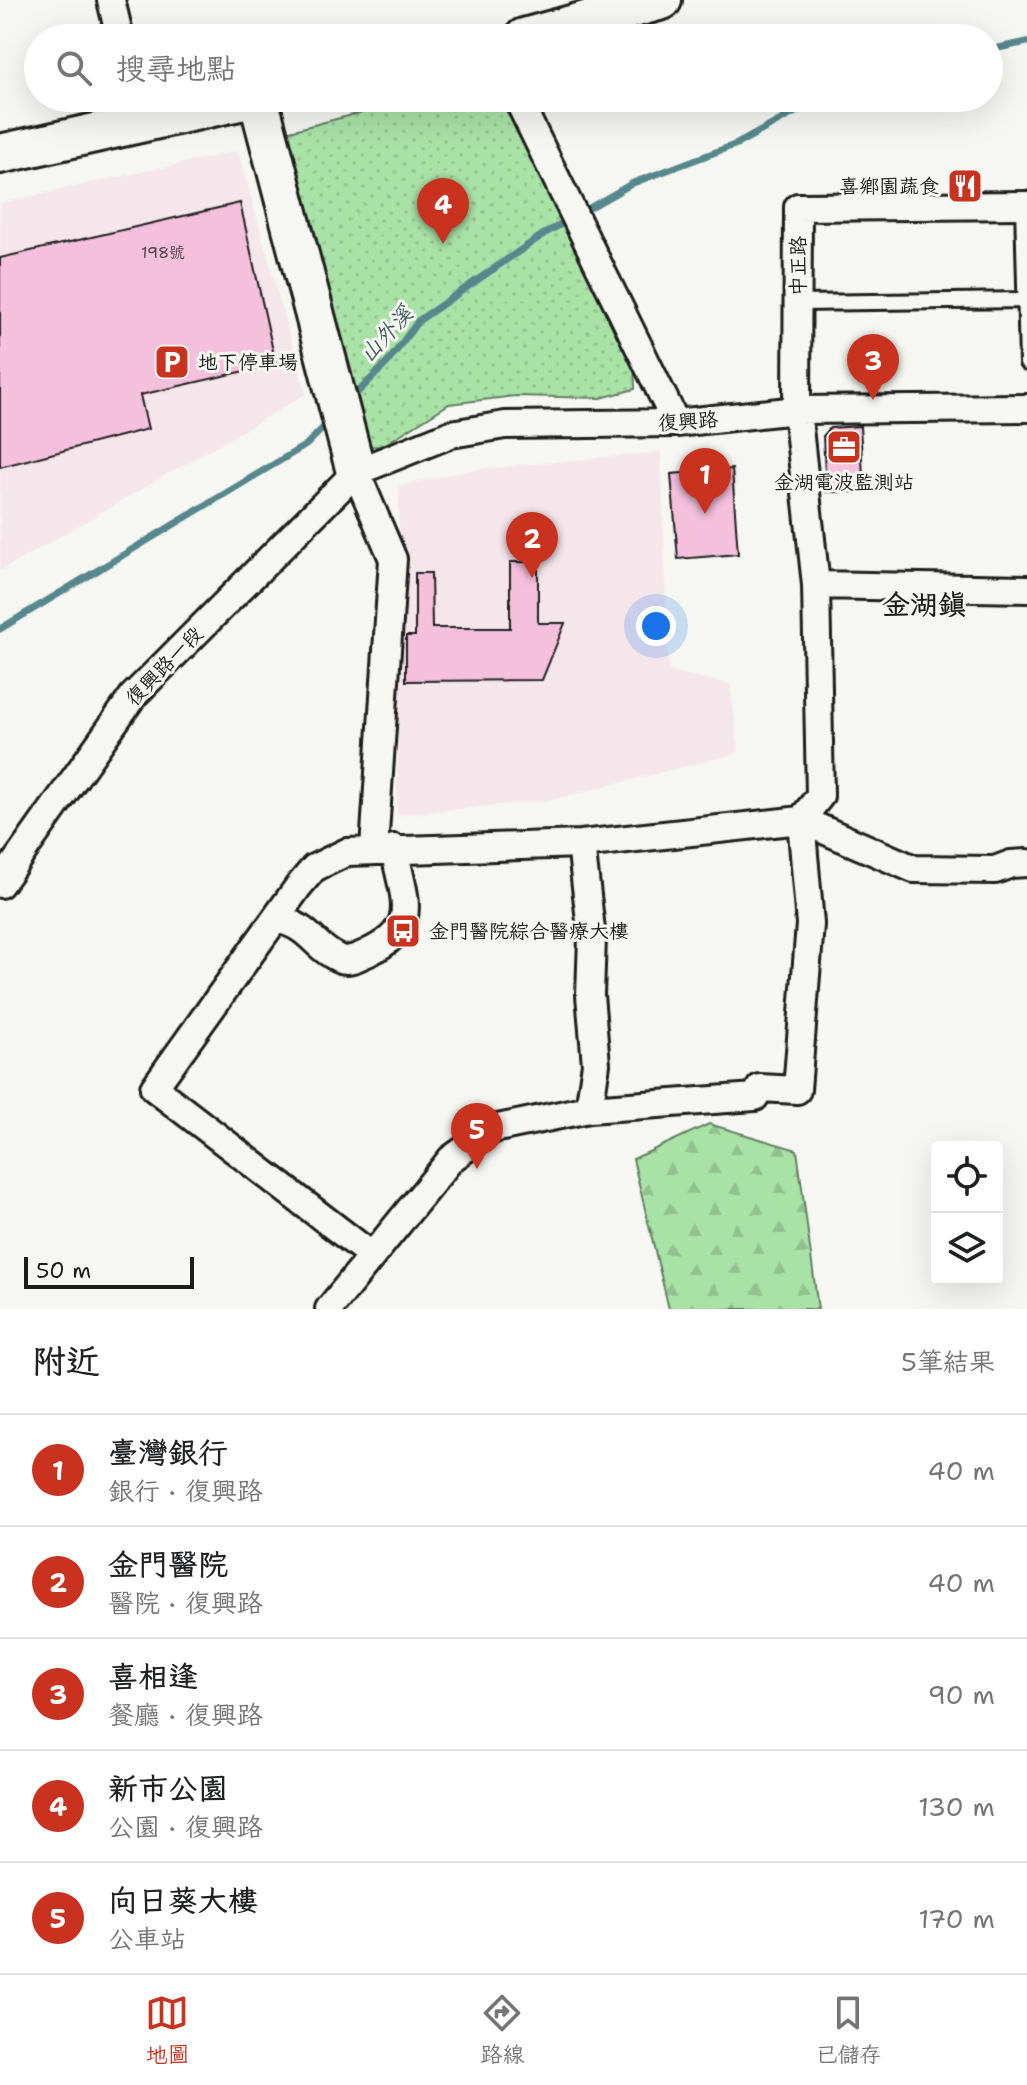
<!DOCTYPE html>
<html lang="zh-TW">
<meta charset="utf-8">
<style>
body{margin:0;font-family:"Shantell Sans","LXGW WenKai TC",sans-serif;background:#f2f2f2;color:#202124}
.controls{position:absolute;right:24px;bottom:24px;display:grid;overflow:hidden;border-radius:8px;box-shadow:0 8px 32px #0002}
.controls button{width:72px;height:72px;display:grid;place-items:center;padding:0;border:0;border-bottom:2px solid #e0e0e0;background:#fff;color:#202124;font:40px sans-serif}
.scale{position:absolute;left:24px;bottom:20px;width:170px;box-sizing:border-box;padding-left:8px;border:4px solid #1c1c1c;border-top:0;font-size:22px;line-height:28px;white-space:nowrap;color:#1c1c1c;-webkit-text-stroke:6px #f6f6f2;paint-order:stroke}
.you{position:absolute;left:656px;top:626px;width:28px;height:28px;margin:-20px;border:6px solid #fff;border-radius:50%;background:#1a73e8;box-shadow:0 0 0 12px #1a73e833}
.badge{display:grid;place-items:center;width:52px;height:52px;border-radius:50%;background:#c8321e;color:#fff;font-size:26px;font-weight:700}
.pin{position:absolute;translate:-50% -66px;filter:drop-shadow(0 2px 4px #0008)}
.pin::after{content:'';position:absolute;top:42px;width:28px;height:24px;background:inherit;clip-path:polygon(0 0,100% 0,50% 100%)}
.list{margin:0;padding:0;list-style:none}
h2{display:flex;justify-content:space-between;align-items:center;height:104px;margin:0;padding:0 32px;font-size:34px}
h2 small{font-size:26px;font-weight:400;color:#757577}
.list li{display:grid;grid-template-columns:52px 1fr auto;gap:24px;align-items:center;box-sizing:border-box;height:112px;padding:0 32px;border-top:2px solid #e0e0e0}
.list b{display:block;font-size:30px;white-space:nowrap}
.list p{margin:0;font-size:26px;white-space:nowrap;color:#757577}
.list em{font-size:26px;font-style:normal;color:#757577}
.icon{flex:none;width:44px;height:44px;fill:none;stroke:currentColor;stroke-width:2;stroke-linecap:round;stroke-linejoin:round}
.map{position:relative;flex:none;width:1027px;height:1309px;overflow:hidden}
.search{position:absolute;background:#fff;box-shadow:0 8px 32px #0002;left:24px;right:24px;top:24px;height:88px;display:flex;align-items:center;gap:20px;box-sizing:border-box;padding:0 28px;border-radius:44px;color:#757577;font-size:30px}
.sheet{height:664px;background:#fff}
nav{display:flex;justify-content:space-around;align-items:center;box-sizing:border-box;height:112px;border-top:2px solid #e0e0e0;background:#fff;font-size:22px;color:#757577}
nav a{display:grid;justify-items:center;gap:4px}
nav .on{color:#c8321e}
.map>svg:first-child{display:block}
.built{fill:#f5e6eb}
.forest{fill:url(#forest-firs);stroke:#627f62;stroke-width:2}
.park{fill:url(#park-dots);stroke:#627f62;stroke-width:2}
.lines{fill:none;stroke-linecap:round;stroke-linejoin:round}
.stream{stroke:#56878c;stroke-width:7}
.building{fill:#f4c0dc;stroke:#1c1c1c;stroke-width:2}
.lane-casing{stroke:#1c1c1c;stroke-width:20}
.street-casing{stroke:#1c1c1c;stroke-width:32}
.secondary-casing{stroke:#1c1c1c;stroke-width:44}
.lane{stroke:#f6f6f2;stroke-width:14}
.street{stroke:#f6f6f2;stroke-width:26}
.secondary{stroke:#f6f6f2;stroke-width:38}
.labels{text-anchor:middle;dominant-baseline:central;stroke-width:6;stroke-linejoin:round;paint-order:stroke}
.number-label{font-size:16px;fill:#52454c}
.poi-label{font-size:20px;fill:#1c1c1c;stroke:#f6f6f2;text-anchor:start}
.street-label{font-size:20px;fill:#1c1c1c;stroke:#f6f6f2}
.water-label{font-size:22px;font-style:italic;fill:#3e5a5d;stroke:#f6f6f2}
.district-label{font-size:28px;font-weight:bold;fill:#1c1c1c;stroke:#f6f6f2}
</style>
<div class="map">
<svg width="1027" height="1309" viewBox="0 0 1027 1309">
<defs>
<pattern id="forest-firs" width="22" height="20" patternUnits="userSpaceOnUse" patternTransform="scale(2)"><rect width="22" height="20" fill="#a9e2a7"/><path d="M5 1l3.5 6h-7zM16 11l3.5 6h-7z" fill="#91c18f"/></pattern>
<pattern id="park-dots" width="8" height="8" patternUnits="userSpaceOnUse" patternTransform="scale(2)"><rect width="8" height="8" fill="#a9e2a7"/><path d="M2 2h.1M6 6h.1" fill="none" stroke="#91c18f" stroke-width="1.8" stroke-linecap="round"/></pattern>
</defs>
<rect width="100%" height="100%" fill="#f6f6f2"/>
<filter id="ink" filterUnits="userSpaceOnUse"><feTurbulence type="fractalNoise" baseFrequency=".0125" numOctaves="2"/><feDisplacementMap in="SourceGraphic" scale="16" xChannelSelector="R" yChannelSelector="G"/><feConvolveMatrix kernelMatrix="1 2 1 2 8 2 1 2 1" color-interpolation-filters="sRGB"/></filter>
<g filter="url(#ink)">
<path class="built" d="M238 151 306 394 0 571V203Z
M661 452 668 671 730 684 739 753 550 800 397 815 399 486 471 470Z"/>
<path class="forest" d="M709 1124 797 1150 818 1309H669L633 1159Z"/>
<path class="park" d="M418 98H505L634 357 635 389 601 398 515 396 449 404 382 446 356 447 282 133Z"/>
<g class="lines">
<path class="stream" d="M989 50 1027 42
M351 399 388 362 418 321 544 234 633 183 737 144 821 98
M0 629 306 445 331 420"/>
</g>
<path class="building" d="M240 203 276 364 140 395 148 429 0 467V258Z
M860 426 864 492H826L823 436 830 428Z
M732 469 738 554 678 559 671 474Z
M510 562H538V623H565L542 680 406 681V636H415V573H431L432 628H510Z"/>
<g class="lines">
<defs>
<path id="lane" d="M1023 205 1027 363
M798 303 1027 300"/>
<path id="street" d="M111 0 120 38
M517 98 676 423
M356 472 393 559 374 849
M816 585 1027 589
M581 844 592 938 590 995 596 1064 589 1109
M0 884 133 696 356 472 451 434 505 425 676 423 797 410 1027 408
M276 919C312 927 312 946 338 958 348 963 358 957 367 953 423 927 403 898 394 848
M371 1255 154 1088 298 887 314 868 347 852 581 844 801 820 914 869 995 870 1011 864 1027 863
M329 1309 451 1159 493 1129 589 1109 755 1097 760 1088 797 1090 810 924 801 820 820 796 816 585 797 410 798 207 1027 205"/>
<path id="secondary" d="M524 38 662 0
M258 98 356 472
M0 154 253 98"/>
</defs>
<use href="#lane" class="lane-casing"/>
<use href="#street" class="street-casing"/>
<use href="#secondary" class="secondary-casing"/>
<use href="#lane" class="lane"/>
<use href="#street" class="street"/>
<use href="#secondary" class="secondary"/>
</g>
</g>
<defs>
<symbol id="restaurant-square" viewBox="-11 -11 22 22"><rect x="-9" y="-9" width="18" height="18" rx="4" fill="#c8321e" stroke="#f6f6f2"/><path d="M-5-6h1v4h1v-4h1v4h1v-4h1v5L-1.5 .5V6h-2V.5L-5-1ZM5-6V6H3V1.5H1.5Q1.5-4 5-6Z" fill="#fff"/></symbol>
<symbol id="parking-square" viewBox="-11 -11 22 22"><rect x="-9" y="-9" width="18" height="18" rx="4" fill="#c8321e" stroke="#f6f6f2"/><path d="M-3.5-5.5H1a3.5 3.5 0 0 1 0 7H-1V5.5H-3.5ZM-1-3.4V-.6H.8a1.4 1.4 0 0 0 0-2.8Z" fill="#fff"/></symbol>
<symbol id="office-square" viewBox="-11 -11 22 22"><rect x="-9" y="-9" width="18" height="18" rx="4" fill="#c8321e" stroke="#f6f6f2"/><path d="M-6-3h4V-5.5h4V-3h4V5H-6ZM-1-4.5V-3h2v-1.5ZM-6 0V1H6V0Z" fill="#fff"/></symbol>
<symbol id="bus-square" viewBox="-11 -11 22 22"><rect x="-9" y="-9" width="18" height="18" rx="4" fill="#c8321e" stroke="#f6f6f2"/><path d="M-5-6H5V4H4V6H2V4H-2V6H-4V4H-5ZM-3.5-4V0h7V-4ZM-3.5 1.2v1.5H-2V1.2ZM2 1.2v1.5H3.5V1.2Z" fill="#fff"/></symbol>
</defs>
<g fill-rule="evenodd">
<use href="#restaurant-square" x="945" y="166" width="40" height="40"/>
<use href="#parking-square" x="152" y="342" width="40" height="40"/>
<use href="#office-square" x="824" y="427" width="40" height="40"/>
<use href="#bus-square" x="383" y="911" width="40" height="40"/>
</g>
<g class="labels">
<g class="number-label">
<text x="163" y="252">198號</text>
</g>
<g class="poi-label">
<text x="939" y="186" text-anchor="end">喜鄉園蔬食</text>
<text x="198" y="362">地下停車場</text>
<text x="844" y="482" text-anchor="middle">金湖電波監測站</text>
<text x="429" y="931">金門醫院綜合醫療大樓</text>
</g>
<g class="street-label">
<text transform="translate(798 266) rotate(-90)">中正路</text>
<text transform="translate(688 421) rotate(-4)">復興路</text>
<text transform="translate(164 666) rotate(-46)">復興路一段</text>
</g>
<g class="water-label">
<text transform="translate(386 334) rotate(-48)">山外溪</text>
</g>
<g class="district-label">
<text x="924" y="604">金湖鎮</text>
</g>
</g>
</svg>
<div class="controls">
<button><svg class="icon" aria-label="locate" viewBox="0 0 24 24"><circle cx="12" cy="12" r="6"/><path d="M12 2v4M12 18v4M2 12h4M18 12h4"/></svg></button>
<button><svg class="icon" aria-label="layers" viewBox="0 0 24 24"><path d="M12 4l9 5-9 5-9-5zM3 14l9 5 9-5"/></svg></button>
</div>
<div class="scale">50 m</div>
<div class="you"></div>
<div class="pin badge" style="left:705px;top:514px">1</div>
<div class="pin badge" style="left:532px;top:578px">2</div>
<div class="pin badge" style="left:873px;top:400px">3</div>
<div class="pin badge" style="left:443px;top:244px">4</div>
<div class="pin badge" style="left:477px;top:1169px">5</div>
<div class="search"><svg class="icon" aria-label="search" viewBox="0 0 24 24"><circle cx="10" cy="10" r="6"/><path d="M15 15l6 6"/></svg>搜尋地點</div>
</div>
<section class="sheet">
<h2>附近<small>5筆結果</small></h2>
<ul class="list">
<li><span class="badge">1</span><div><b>臺灣銀行</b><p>銀行 · 復興路</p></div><em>40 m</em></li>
<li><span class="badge">2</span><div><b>金門醫院</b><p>醫院 · 復興路</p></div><em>40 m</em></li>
<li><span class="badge">3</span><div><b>喜相逢</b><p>餐廳 · 復興路</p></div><em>90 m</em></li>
<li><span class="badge">4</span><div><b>新市公園</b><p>公園 · 復興路</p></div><em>130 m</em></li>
<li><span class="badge">5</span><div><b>向日葵大樓</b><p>公車站</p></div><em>170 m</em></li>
</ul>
</section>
<nav>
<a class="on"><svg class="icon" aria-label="map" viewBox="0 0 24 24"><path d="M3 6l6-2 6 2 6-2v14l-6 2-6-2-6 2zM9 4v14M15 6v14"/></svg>地圖</a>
<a><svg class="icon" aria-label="directions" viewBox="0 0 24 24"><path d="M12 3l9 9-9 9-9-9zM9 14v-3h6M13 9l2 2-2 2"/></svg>路線</a>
<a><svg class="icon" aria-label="saved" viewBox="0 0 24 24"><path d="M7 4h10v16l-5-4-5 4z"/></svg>已儲存</a>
</nav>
